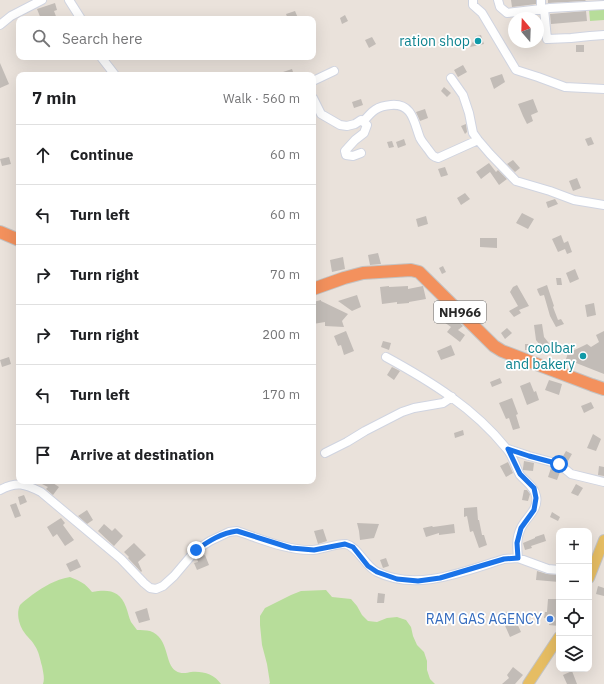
<!DOCTYPE html>
<meta charset="utf-8">
<style>
body{margin:0;font-family:"IBM Plex Sans",sans-serif;background:#f2f2f2;color:#202124}
.controls{position:absolute;right:12px;bottom:12px;display:grid;overflow:hidden;border-radius:8px;box-shadow:0 4px 16px #0002}
.controls button{width:36px;height:36px;display:grid;place-items:center;padding:0;border:0;border-bottom:1px solid #e0e0e0;background:#fff;color:#202124;font:20px sans-serif}
.compass{position:absolute;left:508px;top:12px;width:36px;height:36px;border-radius:50%;background:#fff;box-shadow:0 4px 16px #0002;rotate:341deg}
.stop{position:absolute;width:12px;height:12px;margin:-9px;border:3px solid #1a73e8;border-radius:50%;background:#fff}
.stop.end{background:#1a73e8;border-color:#fff;box-shadow:0 1px 4px #0008}
.list{margin:0;padding:0;list-style:none}
h2{display:flex;justify-content:space-between;align-items:center;height:52px;margin:0;padding:0 16px;font-size:17px}
h2 small{font-size:13px;font-weight:400;color:#757577}
.list li{display:grid;grid-template-columns:26px 1fr auto;gap:12px;align-items:center;box-sizing:border-box;height:60px;padding:0 16px;border-top:1px solid #e0e0e0}
.list b{display:block;font-size:15px;white-space:nowrap}
.list em{font-size:13px;font-style:normal;color:#757577}
.icon{flex:none;width:22px;height:22px;fill:none;stroke:currentColor;stroke-width:2;stroke-linecap:round;stroke-linejoin:round}
.map{position:relative;flex:none;width:604px;height:684px;overflow:hidden}
.search{position:absolute;background:#fff;box-shadow:0 4px 16px #0002;left:16px;top:16px;width:300px;height:44px;display:flex;align-items:center;gap:10px;box-sizing:border-box;padding:0 14px;border-radius:8px;color:#757577;font-size:15px}
.panel{position:absolute;background:#fff;box-shadow:0 4px 16px #0002;left:16px;top:72px;width:300px;height:412px;border-radius:8px}
.map>svg:first-child{display:block}
.green{fill:#b7dd9a}
.building{fill:#c2bcb7}
.lines{fill:none;stroke-linecap:round;stroke-linejoin:round}
.minor-casing{stroke:#d0d4e0;stroke-width:10}
.major-casing{stroke:#c3c3c3;stroke-width:12}
.highway-casing{stroke:#c3c3c3;stroke-width:14}
.minor{stroke:#fff;stroke-width:8}
.major{stroke:#e6bd63;stroke-width:10}
.highway{stroke:#f3915d;stroke-width:12}
.route{stroke:#1a73e8;stroke-width:5}
.culture-dot{fill:#0f9aa8;stroke:#fff;stroke-width:1.5}
.shop-dot{fill:#3f7fe0;stroke:#fff;stroke-width:1.5}
.labels{text-anchor:middle;dominant-baseline:central;stroke-width:3.5;stroke-linejoin:round;paint-order:stroke}
.shield{fill:#fff;stroke:#686868;stroke-width:1}
.shield-label{font-size:13px;font-weight:bold;fill:#282828}
.culture-label{font-size:14px;fill:#0d838f;stroke:#fff;text-anchor:end}
.shop-label{font-size:14px;fill:#366cbe;stroke:#fff;text-anchor:end}
</style>
<div class="map">
<svg width="604" height="684" viewBox="0 0 604 684">
<rect width="100%" height="100%" fill="#eae2db"/>
<path class="green" d="M604 8V20L590 21 589 9Z
M70 577C80 581 85 583 92 592 108 589 120 590 126 607 128 612 129 618 131 622 133 625 135 627 137 630 141 630 146 630 150 631 170 638 164 664 176 671 180 674 187 673 191 672 203 671 214 674 221 684H43C45 678 43 672 42 666 40 659 39 652 35 646 32 640 27 637 24 632 19 625 16 613 20 605 23 602 28 598 32 595 45 586 54 580 70 577Z
M326 590 332 597 351 599 357 606 362 615 368 621 377 622 387 618 397 617 406 620 411 627 413 636 417 645 424 652 427 661V670L430 679 435 684H269L270 683 267 664 262 645 260 625V616L265 608 291 595 301 591Z"/>
<path class="building" d="M511 0H536V4L512 7Z
M548 0H585L586 1 548 3Z
M55 3 57 10 54 11 57 19H41L37 9Z
M295 11 298 18 294 19H288L286 14Z
M586 11 587 21 551 24 550 14Z
M345 15 348 21 342 24 340 18Z
M534 15 535 18H512Z
M481 35 484 44 470 47 476 36Z
M434 36 436 43 428 46 426 38Z
M372 37 376 44 369 48 365 40Z
M576 45H584V52H576Z
M0 63 9 84 0 88Z
M463 65 467 72 458 77 454 70Z
M292 69 294 75H277V74Z
M502 74 505 82 494 89 490 78Z
M444 87 451 93 447 97 441 91Z
M361 99 363 105 354 108 352 102Z
M533 99 538 112 531 115 533 121 527 124 523 116 518 104Z
M425 109 428 118 420 121 416 112Z
M466 124 467 132 465 134 461 126Z
M591 137 594 144 588 146 585 139Z
M404 139 406 145 398 148 396 142Z
M392 141 394 147 389 148 387 142Z
M9 157 11 164 2 166 0 159Z
M513 160 520 168 515 172 507 164Z
M489 163 496 172 498 170 507 179 499 185 490 172 481 179 476 172Z
M445 167 448 175 441 177 438 169Z
M577 178 581 188 573 191 569 181Z
M465 193 470 199 461 205 457 198Z
M555 199 558 204 548 208 546 202Z
M522 213 534 219 528 229 516 223Z
M426 216 428 224 418 227 416 219Z
M561 235 564 243 568 241 572 252 567 254 565 249 558 252 552 239Z
M480 238H497V248L480 247Z
M378 253 381 264 370 265 368 255Z
M343 257 345 269 332 272 330 260Z
M443 266 446 272 442 274 439 268Z
M575 269 579 279 570 283 566 273Z
M556 278H561L562 285H557Z
M517 285 529 306 519 310 521 313 514 317 509 311 518 306 510 292 513 287Z
M547 285 554 306 553 307 558 320 561 319 564 324 556 327 550 316 544 295 540 296 538 292 537 289Z
M389 286V287L408 286V289L423 286 426 299 409 302V303L397 304V302L382 304 380 287Z
M357 295 361 307 352 311 338 301Z
M321 300V301L348 314 342 321 344 327 325 326V322L313 324V302Z
M594 303 596 315 587 317 585 305Z
M441 306 449 312V313L463 326 458 330 465 335 460 342 447 332 451 327 434 315Z
M542 324 544 337 552 347 546 353 536 340 534 325Z
M507 328 512 333 505 339 501 333Z
M346 331 354 351 344 355 341 345 338 346 334 336Z
M604 331V374L566 359 568 353 583 346 587 344 591 347 599 342 596 335Z
M383 341 391 343 389 350 381 347Z
M525 344H534L533 350H525Z
M451 345 455 355 441 360 437 351Z
M9 357 11 364 2 367 0 360Z
M392 367 400 371 394 380 387 375Z
M500 378 502 383 492 387 490 382Z
M549 380 562 384 559 395 545 390Z
M530 382 534 392 536 391 539 400 527 405 520 386Z
M512 398 518 414 516 415 520 428 513 430 509 418 506 419 499 403Z
M591 402 594 408 584 413 581 406Z
M463 430 464 435 455 438 454 433Z
M593 434 601 439 596 451 587 448Z
M566 451 572 454 568 461 562 458Z
M524 461 534 463 533 471 523 470V468Z
M508 462 513 473 506 477 500 466Z
M599 466 604 467V476L598 475Z
M551 468 560 472 557 480 548 477Z
M36 481H50L59 487 53 495 46 489 48 487Z
M576 484 583 488 578 496 571 493Z
M524 490H527L530 494 528 501 522 500Z
M24 495 27 502 20 505 18 497Z
M16 503 21 516 15 518 10 505Z
M477 507 478 520H479L482 535H484L487 545 479 548 473 531 470 532 467 516 464 517V508Z
M87 510 93 520 87 524 78 516Z
M552 512 560 517 558 521 550 517Z
M61 518 65 523 63 525 74 540 65 546 57 534 53 537 47 527Z
M357 523 379 524 374 538 360 540 359 531Z
M104 524 112 531 115 528 123 536 114 546 98 531Z
M454 524 455 533 439 535V533L426 537 423 528 432 526 433 527Z
M323 529 327 541 318 544 314 531Z
M544 534 546 541 531 546 532 548 525 550 523 543 535 538V537Z
M134 543 146 555 138 562 142 571 141 572 128 558 129 557 124 552Z
M205 555 209 565 197 570 194 563 198 562 197 558Z
M386 558 389 566 383 568 380 560Z
M77 559 81 567 70 572 66 564Z
M537 571 547 574 559 575V582L536 580Z
M598 586 604 588V596L596 594Z
M378 593 385 594 384 603H377Z
M548 599H559V626L549 625 550 619 544 618 545 612H547Z
M147 608 150 620 139 623 135 612Z
M509 611 514 622 516 621 521 632 510 637 500 614Z
M513 667 523 675 515 684H502L509 678 507 675Z
M572 671 577 684H567L563 675Z"/>
<g class="lines">
<defs>
<path id="minor" d="M69 0 81 19
M473 0V5L482 13 516 70 538 77 565 87 604 89
M498 0 500 7 507 13 550 8 604 5
M541 9V0
M544 9 547 39 571 38 590 36 604 35
M0 25 11 16 42 0
M101 57 115 75
M451 78 463 95 469 113 473 133 478 140 490 154 516 181 550 191 574 200 604 205
M313 81 334 71
M313 98 321 114 340 125 347 126 355 124 361 120 367 125 364 133 355 140 345 151 346 155 353 156 361 153
M363 122C372 111 377 106 391 105 413 103 414 123 420 138 422 142 425 145 427 148 432 154 431 156 438 158L478 140
M386 357C430 381 474 408 506 448 513 455 515 466 520 475 526 482 534 486 536 496 539 510 526 517 521 528 516 538 517 547 518 558
M508 449 529 456 559 464 571 474 604 482
M325 453 347 442 365 431 402 412 414 408 443 403 452 397
M0 490C17 481 25 484 41 492L121 559 144 583 150 588 156 589 163 586 174 576 196 550 210 541 229 532 237 531C261 539 288 551 313 550 321 549 341 543 346 544 358 547 365 566 377 572 417 592 465 571 504 559L518 558 548 569 559 570"/>
<path id="major" d="M589 578 604 540
M528 684 559 637"/>
<path id="highway" d="M0 232 19 240
M313 289 344 278 363 273 411 270 419 272 494 346 502 351 592 385 604 389"/>
</defs>
<use href="#minor" class="minor-casing"/>
<use href="#major" class="major-casing"/>
<use href="#highway" class="highway-casing"/>
<use href="#minor" class="minor"/>
<use href="#major" class="major"/>
<use href="#highway" class="highway"/>
</g>
<g class="lines">
<path class="route" d="M196 550C209 541 221 533 237 531L291 548 314 550 345 544 353 547 368 566 377 572 397 579 418 581 440 578 504 559 518 558 517 543 521 528 534 510 536 498 534 488 520 474 508 449 529 456 559 464"/>
</g>
<g class="culture-dot">
<circle cx="478" cy="41" r="4"/>
<circle cx="583" cy="356" r="4"/>
</g>
<circle class="shop-dot" cx="550" cy="619" r="4"/>
<g class="labels">
<rect class="shield" x="434" y="301" width="52" height="22" rx="3"/>
<g class="shield-label">
<text x="460" y="312">NH966</text>
</g>
<g class="culture-label">
<text x="470" y="41">ration shop</text>
<text x="575" y="348">coolbar<tspan x="575" dy="16">and bakery</tspan></text>
</g>
<g class="shop-label">
<text x="542" y="619">RAM GAS AGENCY</text>
</g>
</g>
</svg>
<div class="controls">
<button>+</button>
<button>−</button>
<button><svg class="icon" aria-label="locate" viewBox="0 0 24 24"><circle cx="12" cy="12" r="6"/><path d="M12 2v4M12 18v4M2 12h4M18 12h4"/></svg></button>
<button><svg class="icon" aria-label="layers" viewBox="0 0 24 24"><path d="M12 4l9 5-9 5-9-5zM3 14l9 5 9-5"/></svg></button>
</div>
<svg class="compass" viewBox="-18 -18 36 36"><path d="M0-13l5 13h-10z" fill="#e53935"/><path d="M0 13l5-13h-10z" fill="#757577"/></svg>
<div class="stop" style="left:559px;top:464px"></div>
<div class="stop end" style="left:196px;top:550px"></div>
<div class="search"><svg class="icon" aria-label="search" viewBox="0 0 24 24"><circle cx="10" cy="10" r="6"/><path d="M15 15l6 6"/></svg>Search here</div>
<section class="panel">
<h2>7 min<small>Walk · 560 m</small></h2>
<ul class="list">
<li><svg class="icon" aria-label="ahead" viewBox="0 0 24 24"><path d="M12 20V5M6 11l6-6 6 6"/></svg><div><b>Continue</b></div><em>60 m</em></li>
<li><svg class="icon" aria-label="left" viewBox="0 0 24 24"><path d="M17 20v-9H6M10 6l-5 5 5 5"/></svg><div><b>Turn left</b></div><em>60 m</em></li>
<li><svg class="icon" aria-label="right" viewBox="0 0 24 24"><path d="M7 20v-9h11M14 6l5 5-5 5"/></svg><div><b>Turn right</b></div><em>70 m</em></li>
<li><svg class="icon" aria-label="right" viewBox="0 0 24 24"><path d="M7 20v-9h11M14 6l5 5-5 5"/></svg><div><b>Turn right</b></div><em>200 m</em></li>
<li><svg class="icon" aria-label="left" viewBox="0 0 24 24"><path d="M17 20v-9H6M10 6l-5 5 5 5"/></svg><div><b>Turn left</b></div><em>170 m</em></li>
<li><svg class="icon" aria-label="arrive" viewBox="0 0 24 24"><path d="M6 21V4h12l-3 4 3 4H6"/></svg><div><b>Arrive at destination</b></div></li>
</ul>
</section>
</div>
